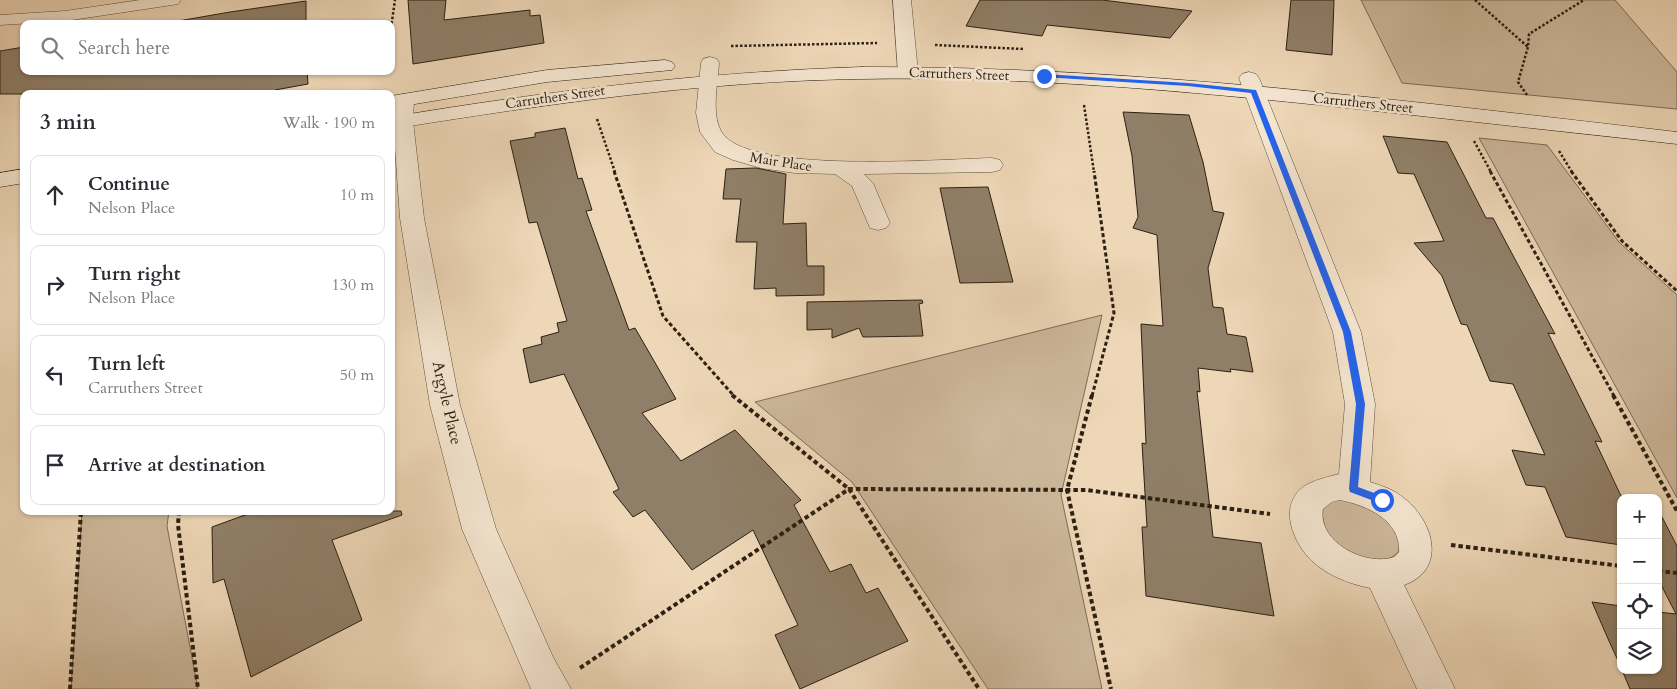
<!DOCTYPE html>
<meta charset="utf-8">
<style>
body{margin:0;font-family:Cardo,serif;background:#f7f7f7;color:#2b2b33}
.controls{position:absolute;right:15px;bottom:15px;display:grid;overflow:hidden;border-radius:10px;box-shadow:0 1px 4px #0004}
.controls button{width:45px;height:45px;display:grid;place-items:center;padding:0;border:0;border-bottom:1px solid #e1e1e2;background:#fff;color:#2b2b33;font:25px sans-serif}
.stop{position:absolute;width:15px;height:15px;margin:-11px;border:4px solid #2563eb;border-radius:50%;background:#fff}
.stop.end{background:#2563eb;border-color:#fff;box-shadow:0 1px 5px #0008}
.list{margin:0;padding:0;list-style:none}
h2{display:flex;justify-content:space-between;align-items:center;height:65px;margin:0;padding:0 20px;font-size:21px}
h2 small{font-size:16px;font-weight:400;color:#7c7c81}
.list li{display:grid;grid-template-columns:32px 1fr auto;gap:15px;align-items:center;box-sizing:border-box;height:80px;margin:0 10px 10px;padding:0 10px;border:1px solid #e1e1e2;border-radius:10px}
.list b{display:block;font-size:19px;white-space:nowrap}
.list p{margin:0;font-size:16px;white-space:nowrap;color:#7c7c81}
.list em{font-size:16px;font-style:normal;color:#7c7c81}
.icon{flex:none;width:28px;height:28px;fill:none;stroke:currentColor;stroke-width:2;stroke-linecap:round;stroke-linejoin:round}
.map{position:relative;flex:none;width:1677px;height:689px;overflow:hidden}
.search{position:absolute;background:#fff;box-shadow:0 1px 4px #0004;left:20px;top:20px;width:375px;height:55px;display:flex;align-items:center;gap:12px;box-sizing:border-box;padding:0 18px;border-radius:10px;color:#7c7c81;font-size:19px}
.panel{position:absolute;background:#fff;box-shadow:0 1px 4px #0004;left:20px;top:90px;width:375px;height:425px;border-radius:10px}
.map>svg:first-child{display:block}
.green{fill:#cdb89b;stroke:#7c6c56}
.building{fill:#907f68;stroke:#2b2012}
.lines{fill:none;stroke-linecap:round;stroke-linejoin:round}
.street-casing{stroke:#5c4e3b;stroke-width:1}
.secondary-casing{stroke:#2b2012;stroke-width:1}
.path-far2{stroke:#2b2012;stroke-width:2.5;stroke-dasharray:2.5 2;stroke-linecap:butt}
.path-far1{stroke:#2b2012;stroke-width:3;stroke-dasharray:4 2.5;stroke-linecap:butt}
.path{stroke:#2b2012;stroke-width:4;stroke-dasharray:4.5 3;stroke-linecap:butt}
.street{fill:#f4e5d0;fill-rule:evenodd}
.secondary{fill:#f4e5d0;fill-rule:evenodd}
.route{fill:#2563eb}
.labels{text-anchor:middle;dominant-baseline:central;stroke-width:5;stroke-linejoin:round;paint-order:stroke}
.far-street-label{font-size:14px;fill:#2b2012;stroke:#f4e5d0}
.street-label{font-size:16px;fill:#2b2012;stroke:#f4e5d0}
</style>
<div class="map">
<svg width="1677" height="689" viewBox="0 0 1677 689">
<rect width="100%" height="100%" fill="#eed7b7"/>
<filter id="stains"><feTurbulence type="fractalNoise" baseFrequency=".004" numOctaves="4"/><feColorMatrix values="0 0 0 0 .2 0 0 0 0 .09 0 0 0 0 .02 0 0 0 .5 -.17"/></filter>
<radialGradient id="worn" r=".72"><stop offset=".6" stop-color="#630" stop-opacity="0"/><stop offset="1" stop-color="#630" stop-opacity=".3"/></radialGradient>
<path class="green" d="M1361 0H1615L1677 72V109L1402 83Z
M1479 138 1547 145 1619 242 1677 295V498Z
M1102 315 1061 495 1102 689H988L852 482 755 402Z
M1351 497 1396 525 1400 550C1379 575 1350 552 1328 540L1320 508 1325 502Z
M82 511H169L167 526 198 689H71Z"/>
<path class="building" d="M408 0H446L444 20 530 10V16L540 15 544 43 413 64Z
M980 0H1102L1192 11 1170 38 1047 25 1042 36 966 26Z
M1291 0H1334L1332 55 1286 50Z
M306 1V24H161L230 12Z
M24 47V71H307L308 84 275 90V94H0V51Z
M1123 112 1189 115 1203 162 1213 211 1224 213 1208 268 1213 307 1223 308 1227 334 1246 337 1253 372 1230 369 1231 372 1198 368 1200 392 1197 391 1213 537 1261 543 1274 616 1146 596 1142 527H1147L1142 443 1146 444 1141 324 1163 326 1157 235 1133 228 1138 217 1132 156Z
M565 128 578 179 582 178 592 210 586 211 629 330 635 328 676 399 642 413 681 461 735 430 801 500 794 505 830 572 851 564 866 593 878 588 908 641 800 689 775 635 798 625 753 530 692 570 645 510 633 517 613 492 619 489 564 374 530 383 523 349 542 344 541 337 559 332 557 323 567 321 537 222 529 223 510 141 535 137V133Z
M1383 136 1447 142 1486 218H1493L1555 334 1548 333 1602 442 1595 441 1622 498H1621V545L1566 537 1545 487 1526 485 1512 450 1545 455 1513 384 1490 381 1467 325 1461 324 1442 276 1414 243 1444 241 1414 174 1398 173Z
M756 168 786 174 783 224 806 223 807 266H824V295L776 296V288L754 289 757 242H736L741 199H723L726 169Z
M988 187 1013 282 960 283 940 188Z
M922 300 923 303 919 304 923 336 863 337 859 328 832 338V329L807 330V302Z
M256 511H401L402 515 332 540 362 620 251 677 224 579 213 583 212 527Z
M1658 517H1662L1677 546V689H1630L1622 670H1658V612L1676 614 1658 579Z
M1592 602 1621 606V667L1609 641Z"/>
<g class="lines">
<defs>
<path id="street" d="M140 0H181L178 4 172 5 65 21 0 25V15L65 11Z
M893 0H911L918 72 915 76 908 78 901 76 898 72Z
M710 57 717 59 719 63C718 84 711 112 721 131 744 175 943 159 992 158L1000 160 1003 165 1000 170 992 172 864 174 873 183 890 223 886 228 878 230 870 228 852 186 835 174 795 173 761 168 733 160 715 152 700 132 696 113 701 63 703 59Z
M1249 72 1256 74 1259 78 1361 332 1375 404 1370 482C1383 486 1395 490 1405 499 1434 522 1447 570 1404 585L1455 689H1417L1370 588C1349 584 1327 575 1312 561 1293 543 1278 506 1303 487 1313 480 1328 477 1339 474L1345 404 1333 332 1239 78 1242 74ZM1340 500C1366 505 1401 520 1399 552L1394 557C1366 567 1317 542 1323 509L1332 502Z
M404 94 411 96 414 100 413 121 424 218 460 405 496 529 553 657 571 689H531L462 529 430 405 400 218 393 121 394 100 397 96Z"/>
<path id="secondary" d="M665 60 672 62 675 66 672 70 547 82 391 108V96L547 70Z
M862 67C1135 66 1406 101 1677 132V144C1567 132 1458 120 1348 108 1186 91 1025 76 862 79 704 81 547 104 391 129V117C548 91 704 72 862 67Z
M24 169V183L0 187V173Z"/>
</defs>
<use href="#street" class="street-casing"/>
<use href="#secondary" class="secondary-casing"/>
<path class="path-far2" d="M1475 0 1528 47
M391 28 395 0
M935 45 1024 49
M731 46 877 43
M356 94 375 91
M1527 95 1518 82 1528 47 1529 34 1584 0
M1084 105 1094 172
M597 119 615 172
M1474 141 1491 172
M1559 151 1572 172"/>
<path class="path-far1" d="M614 171 663 316 734 396
M1490 171 1614 396
M1571 171 1622 241 1677 291
M1092 396 1114 313 1094 171"/>
<path class="path" d="M732 395 849 489 979 689
M1092 395 1067 490 1111 689
M1613 395 1677 511
M179 511 178 525 198 689
M1451 545 1621 566
M1658 571 1677 573
M580 668 849 489 1086 490 1270 514
M70 689 81 511"/>
<use href="#street" class="street"/>
<use href="#secondary" class="secondary"/>
</g>
<path class="route" d="M1044 74 1188 83 1256 90 1351 332 1365 404 1358 487 1385 497V503L1382 504 1350 492 1349 489 1356 404 1343 332 1251 93 1188 86 1042 77Z"/>
<g class="labels">
<g class="far-street-label">
<text transform="translate(959 74) rotate(2)">Carruthers Street</text>
<text transform="translate(555 97) rotate(-8)">Carruthers Street</text>
<text transform="translate(1363 103) rotate(6)">Carruthers Street</text>
<text transform="translate(781 162) rotate(9)">Mair Place</text>
</g>
<g class="street-label">
<text transform="translate(447 403) rotate(77)">Argyle Place</text>
</g>
</g>
<rect width="100%" height="100%" filter="url(#stains)"/>
<rect width="100%" height="100%" fill="url(#worn)"/>
</svg>
<div class="controls">
<button>+</button>
<button>−</button>
<button><svg class="icon" aria-label="locate" viewBox="0 0 24 24"><circle cx="12" cy="12" r="6"/><path d="M12 2v4M12 18v4M2 12h4M18 12h4"/></svg></button>
<button><svg class="icon" aria-label="layers" viewBox="0 0 24 24"><path d="M12 4l9 5-9 5-9-5zM3 14l9 5 9-5"/></svg></button>
</div>
<div class="stop" style="left:1382px;top:500px"></div>
<div class="stop end" style="left:1044px;top:76px"></div>
<div class="search"><svg class="icon" aria-label="search" viewBox="0 0 24 24"><circle cx="10" cy="10" r="6"/><path d="M15 15l6 6"/></svg>Search here</div>
<section class="panel">
<h2>3 min<small>Walk · 190 m</small></h2>
<ul class="list">
<li><svg class="icon" aria-label="ahead" viewBox="0 0 24 24"><path d="M12 20V5M6 11l6-6 6 6"/></svg><div><b>Continue</b><p>Nelson Place</p></div><em>10 m</em></li>
<li><svg class="icon" aria-label="right" viewBox="0 0 24 24"><path d="M7 20v-9h11M14 6l5 5-5 5"/></svg><div><b>Turn right</b><p>Nelson Place</p></div><em>130 m</em></li>
<li><svg class="icon" aria-label="left" viewBox="0 0 24 24"><path d="M17 20v-9H6M10 6l-5 5 5 5"/></svg><div><b>Turn left</b><p>Carruthers Street</p></div><em>50 m</em></li>
<li><svg class="icon" aria-label="arrive" viewBox="0 0 24 24"><path d="M6 21V4h12l-3 4 3 4H6"/></svg><div><b>Arrive at destination</b></div></li>
</ul>
</section>
</div>
